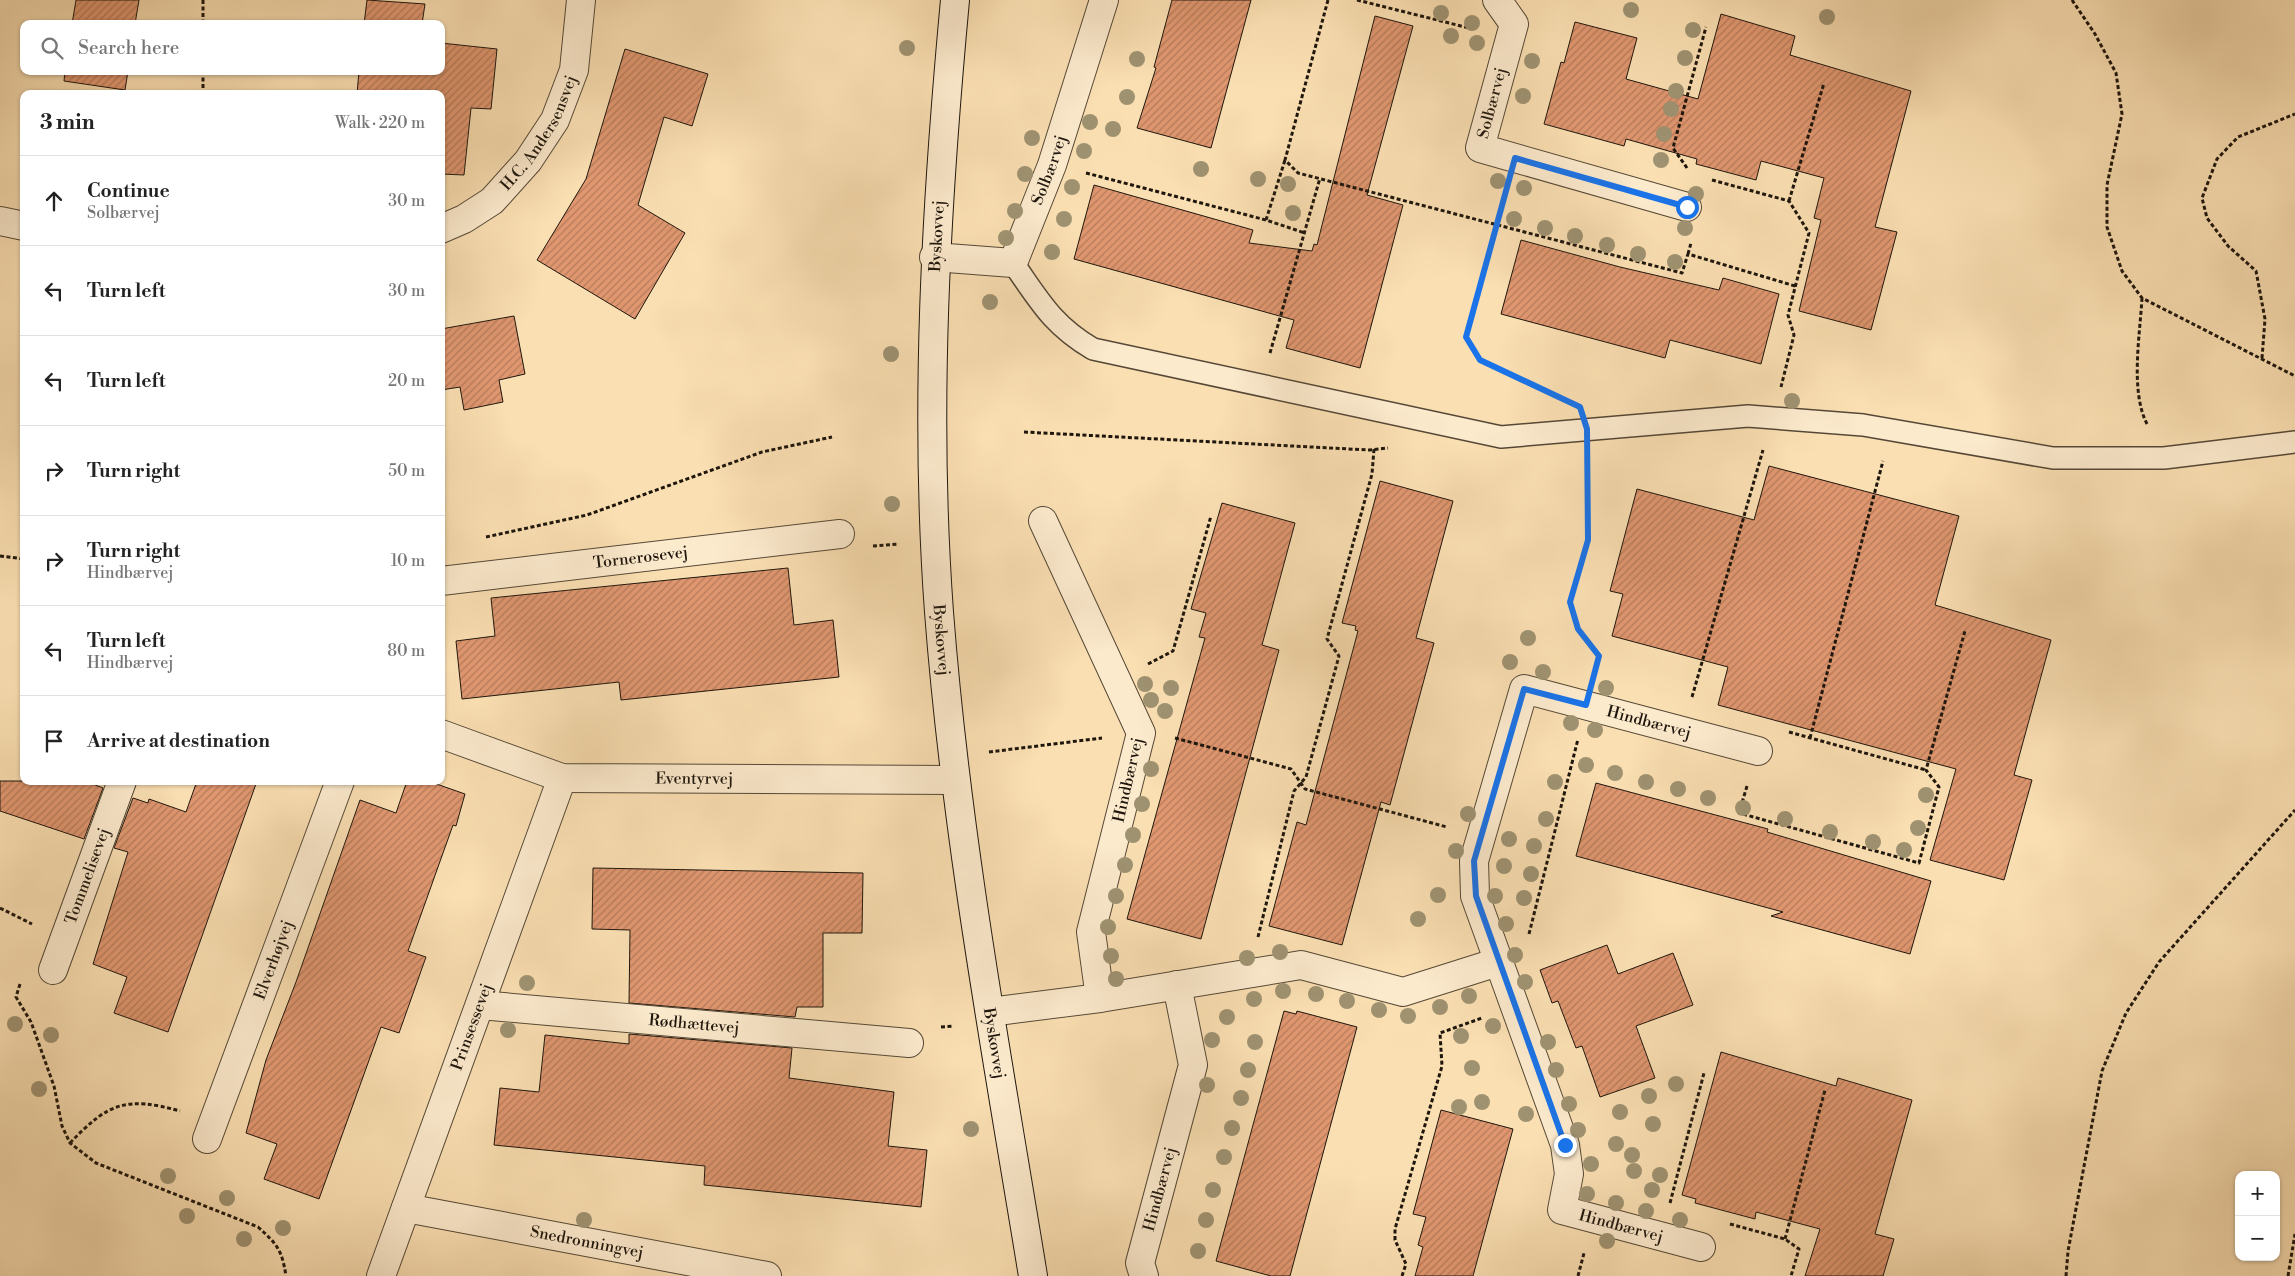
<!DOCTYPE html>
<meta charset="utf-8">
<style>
body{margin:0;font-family:"Libre Bodoni",serif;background:#f2f2f2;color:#222}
.controls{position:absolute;right:15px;bottom:15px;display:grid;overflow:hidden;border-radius:10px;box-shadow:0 1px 4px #0004}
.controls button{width:45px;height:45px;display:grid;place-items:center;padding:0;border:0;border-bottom:1px solid #e0e0e0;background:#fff;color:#222;font:25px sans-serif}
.stop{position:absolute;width:15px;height:15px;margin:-11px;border:4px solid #1a73e8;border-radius:50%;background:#fff}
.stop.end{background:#1a73e8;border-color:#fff;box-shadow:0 1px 5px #0008}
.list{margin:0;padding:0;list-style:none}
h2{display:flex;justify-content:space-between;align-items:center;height:65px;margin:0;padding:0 20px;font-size:21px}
h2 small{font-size:16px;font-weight:400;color:#767676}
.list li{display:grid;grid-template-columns:32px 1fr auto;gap:15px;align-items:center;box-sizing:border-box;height:90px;padding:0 20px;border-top:1px solid #e0e0e0}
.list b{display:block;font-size:19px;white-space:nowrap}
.list p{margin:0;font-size:16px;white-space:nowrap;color:#767676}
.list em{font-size:16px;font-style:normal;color:#767676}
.icon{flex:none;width:28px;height:28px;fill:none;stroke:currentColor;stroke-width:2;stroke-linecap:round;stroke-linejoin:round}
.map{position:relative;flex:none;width:2295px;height:1276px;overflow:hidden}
.search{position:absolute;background:#fff;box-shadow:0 1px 4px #0004;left:20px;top:20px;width:425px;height:55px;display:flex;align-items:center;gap:12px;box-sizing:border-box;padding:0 18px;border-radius:10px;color:#767676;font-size:19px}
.panel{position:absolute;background:#fff;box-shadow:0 1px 4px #0004;left:20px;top:90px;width:425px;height:695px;border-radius:10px}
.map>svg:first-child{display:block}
.building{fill:url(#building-hatch);stroke:#1e160d}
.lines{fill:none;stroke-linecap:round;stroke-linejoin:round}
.service-casing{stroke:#554836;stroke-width:24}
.minor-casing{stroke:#554836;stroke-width:30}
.secondary-casing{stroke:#1e160d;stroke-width:30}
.path{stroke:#1e160d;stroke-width:3;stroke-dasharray:4 2.5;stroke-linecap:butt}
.service{stroke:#fceacd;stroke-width:21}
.minor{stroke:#fceacd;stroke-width:28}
.secondary{stroke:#fceacd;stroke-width:28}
.tree{fill:#9f9271}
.route{stroke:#1a73e8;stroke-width:6}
.labels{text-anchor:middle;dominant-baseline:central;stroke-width:4;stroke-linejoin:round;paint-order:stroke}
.street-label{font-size:16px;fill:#1e160d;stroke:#fceacd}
</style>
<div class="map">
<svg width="2295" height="1276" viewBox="0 0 2295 1276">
<defs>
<pattern id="building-hatch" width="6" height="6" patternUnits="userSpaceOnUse" patternTransform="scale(1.25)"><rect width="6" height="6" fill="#e09770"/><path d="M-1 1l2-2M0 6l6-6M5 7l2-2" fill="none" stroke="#b57a5a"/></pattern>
</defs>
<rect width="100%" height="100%" fill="#fadfb2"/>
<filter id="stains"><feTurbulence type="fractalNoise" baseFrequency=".004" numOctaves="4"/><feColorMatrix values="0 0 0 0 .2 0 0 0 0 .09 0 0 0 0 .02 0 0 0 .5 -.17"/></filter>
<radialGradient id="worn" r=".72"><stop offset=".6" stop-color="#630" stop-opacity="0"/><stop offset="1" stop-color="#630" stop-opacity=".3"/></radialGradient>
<path class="building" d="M76 0H139L135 24H72Z
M367 0 425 4 422 24H364Z
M1172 0H1251L1211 148 1137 128 1156 68 1154 67Z
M1721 14 1795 36 1790 55 1911 91 1875 227 1897 232 1871 330 1799 311 1821 220 1814 218 1824 178 1761 161 1756 180 1696 164 1697 159 1626 139 1624 146 1544 124 1561 62 1564 63 1575 22 1637 38 1626 79 1698 99Z
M1375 16 1413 26 1367 195 1403 205 1360 368 1286 348 1294 320 1074 259 1094 185 1253 230 1249 243 1312 251 1314 244 1317 245Z
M441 43 497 49 491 109 471 108 464 175 441 174V94H357L359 71H441Z
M625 49 708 74 692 126 664 117 638 205 685 233 635 319 537 260 586 179Z
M65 71H128L125 90 64 81Z
M1521 240 1620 267 1719 290 1723 278 1779 294 1761 364 1670 340 1665 358 1501 314Z
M514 316 525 374 499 380 503 402 464 410 460 387 441 390V329Z
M1769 466 1959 516 1935 605 2051 640 2014 775 2032 780 2004 880 1930 860 1956 769 1718 705 1728 667 1612 636 1623 594 1610 591 1637 489 1754 520Z
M1380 481 1453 501 1416 638 1434 643 1390 805 1381 802 1342 945 1269 926 1297 822 1306 825 1358 631 1355 630 1356 626 1342 623Z
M1222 503 1295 523 1262 645 1279 650 1201 939 1127 919 1205 638 1199 637 1206 613 1191 609Z
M788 568 794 625 833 620 839 677 621 700 619 682 462 699 456 641 495 636 491 598Z
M0 781H85L103 788 84 839 0 811Z
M197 781H257L168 1032 114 1013 127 977 93 964 128 852 114 848 133 798 148 803 149 799 186 812Z
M407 781H428L465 794 456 826 453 825 408 951 426 957 399 1033 381 1027 319 1199 264 1179 277 1144 246 1133 266 1060 296 982 360 800 396 813Z
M1596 783 1768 829 1767 832 1931 881 1910 954 1771 916 1783 912 1576 856Z
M593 868 863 873 862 933H823V1007H797L795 1017 629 1003 630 930 592 929Z
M1607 945 1618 974 1673 953 1693 1005 1636 1026 1655 1078 1600 1097 1582 1046 1576 1048 1558 1001 1552 1003 1540 970Z
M1284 1011 1296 1014 1297 1011 1357 1027 1290 1276H1271L1216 1261Z
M629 1034 792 1048 789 1078 894 1092 888 1146 927 1150 921 1207 704 1185 705 1166 494 1145 500 1088 539 1092 545 1035 629 1044Z
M1721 1052 1836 1086 1838 1078 1912 1100 1875 1234 1894 1239 1883 1276H1805L1820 1229 1756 1212 1755 1219 1695 1203 1696 1199 1682 1195Z
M1441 1110 1513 1129 1473 1276H1415L1423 1247 1418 1245 1426 1217 1413 1214Z"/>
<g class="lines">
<defs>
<path id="service" d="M1013 263C1039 300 1052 325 1093 349L1501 437 1748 416 1863 425 2053 458H2164L2295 442"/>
<g id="minor">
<path d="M1497 0 1514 24 1480 148 1687 207"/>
<path d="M0 221 24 226"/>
<path id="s1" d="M441 229 464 219 492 201 528 161 555 120 574 70 581 0"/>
<path id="s2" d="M934 257 1013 263 1052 165 1104 0"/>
<path d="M1043 521 1141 733 1091 932 1100 998"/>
<path id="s3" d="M441 581 840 534"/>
<path id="s4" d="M441 734 562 778 955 780"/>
<path id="s5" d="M53 970 122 781"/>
<path id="s6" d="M480 1005 909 1043"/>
<path d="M990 1012 1100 998 1301 965 1403 992 1498 962"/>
<path id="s7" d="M207 1139 340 781"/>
<path id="s8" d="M406 1208 767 1276"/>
<path id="s9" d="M1701 1247 1562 1210 1569 1174 1565 1145 1475 896 1474 861 1524 689 1758 751"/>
<path id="s10" d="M381 1276 562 778"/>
<path id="s11" d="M1144 1276 1140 1263 1193 1065 1177 985"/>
</g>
<g id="secondary">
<path id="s12" d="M955 0C936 204 924 408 939 612 956 835 997 1056 1033 1276"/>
</g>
</defs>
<use href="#service" class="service-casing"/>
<use href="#minor" class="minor-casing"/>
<use href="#secondary" class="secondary-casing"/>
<path class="path" d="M203 0V24
M1328 0 1285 160 1298 173 1682 273 1688 254 1795 286
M1357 0 1473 29
M2072 0 2095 34 2116 73 2122 114 2107 185V227L2122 271 2142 298 2295 376
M203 71V94
M1687 168 1673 148 1706 27
M1086 173 1266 220 1305 233
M1712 180 1789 201 1809 233 1788 315 1794 335 1781 387
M1506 193 1466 337 1480 359 1560 398
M1789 201 1824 83
M1266 220 1285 160
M1688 254 1691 243
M2142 298C2140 335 2130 391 2147 424
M1270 353 1320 178
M2262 358 2265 319 2256 271 2228 246 2207 218 2202 198 2217 159 2238 137 2295 114
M1024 432 1369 450 1388 448
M1587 463V540L1570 602 1578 629 1599 656 1595 672
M486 537 587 515 762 452 832 437
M873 546 899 544
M0 556 24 559
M1148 664 1173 651 1211 516
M1692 697 1763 450
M1789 732 1926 770
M1175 738 1291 769 1305 789 1447 827
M1810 738 1883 461
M989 752 1102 738
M1747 786 1739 813 1919 863 1939 787 1926 770 1965 631
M0 908 32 924
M1529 934 1578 739
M1258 937 1294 791 1306 777 1339 656 1327 639 1372 474 1374 449
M20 984 16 997 31 1022 54 1086 62 1126 70 1143 96 1163 258 1227C277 1244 282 1250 286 1276
M941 1027 954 1026
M70 1143C108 1103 126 1096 180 1111
M1670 1203 1704 1073
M1730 1224 1785 1239 1799 1249 1791 1276
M1785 1239 1825 1090
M1402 1276 1406 1264 1395 1240V1229L1442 1066 1440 1033 1482 1018
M1578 1276 1584 1253
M2066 1276 2068 1251 2102 1071 2126 1013 2159 962 2295 810
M2288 1276 2295 1234"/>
<use href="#service" class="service"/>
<use href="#minor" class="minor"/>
<use href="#secondary" class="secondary"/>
</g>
<g class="tree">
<circle cx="1631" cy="10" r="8"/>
<circle cx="1441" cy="13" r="8"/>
<circle cx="1827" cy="17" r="8"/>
<circle cx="1472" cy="23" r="8"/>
<circle cx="1693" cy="30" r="8"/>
<circle cx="1451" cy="36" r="8"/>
<circle cx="1477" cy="43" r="8"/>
<circle cx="907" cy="48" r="8"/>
<circle cx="1685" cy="58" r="8"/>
<circle cx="1137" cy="59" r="8"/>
<circle cx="1532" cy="61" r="8"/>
<circle cx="1676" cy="91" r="8"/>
<circle cx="1523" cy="96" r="8"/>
<circle cx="1127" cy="97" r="8"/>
<circle cx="1671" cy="109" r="8"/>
<circle cx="1090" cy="122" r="8"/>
<circle cx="1113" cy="129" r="8"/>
<circle cx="1664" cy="134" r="8"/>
<circle cx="1032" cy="138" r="8"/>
<circle cx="1084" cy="151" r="8"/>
<circle cx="1661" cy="160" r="8"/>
<circle cx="1201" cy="169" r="8"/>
<circle cx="1025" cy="174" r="8"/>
<circle cx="1258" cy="179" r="8"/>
<circle cx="1498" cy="181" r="8"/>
<circle cx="1288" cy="184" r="8"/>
<circle cx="1072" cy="187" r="8"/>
<circle cx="1524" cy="188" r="8"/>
<circle cx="1696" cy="194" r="8"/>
<circle cx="1015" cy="211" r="8"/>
<circle cx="1293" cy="213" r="8"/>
<circle cx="1064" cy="219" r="8"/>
<circle cx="1514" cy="219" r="8"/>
<circle cx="1545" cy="228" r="8"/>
<circle cx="1685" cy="228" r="8"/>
<circle cx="1575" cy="236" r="8"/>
<circle cx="1006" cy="238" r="8"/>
<circle cx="1607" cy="245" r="8"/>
<circle cx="1052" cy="252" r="8"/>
<circle cx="1638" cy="254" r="8"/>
<circle cx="1675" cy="262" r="8"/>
<circle cx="990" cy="302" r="8"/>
<circle cx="891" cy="354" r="8"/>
<circle cx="1792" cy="401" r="8"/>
<circle cx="892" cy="504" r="8"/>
<circle cx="1528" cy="638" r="8"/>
<circle cx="1510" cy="662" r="8"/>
<circle cx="1543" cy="672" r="8"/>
<circle cx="1145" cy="684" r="8"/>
<circle cx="1171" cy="688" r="8"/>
<circle cx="1606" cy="688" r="8"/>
<circle cx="1151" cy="700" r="8"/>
<circle cx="1165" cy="711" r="8"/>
<circle cx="1571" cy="723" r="8"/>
<circle cx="1595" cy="730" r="8"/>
<circle cx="1586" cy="765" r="8"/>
<circle cx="1151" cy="769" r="8"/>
<circle cx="1615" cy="773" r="8"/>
<circle cx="1555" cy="782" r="8"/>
<circle cx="1646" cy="782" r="8"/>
<circle cx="1678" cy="789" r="8"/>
<circle cx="1926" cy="795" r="8"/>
<circle cx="1708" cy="798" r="8"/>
<circle cx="1142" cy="804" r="8"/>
<circle cx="1743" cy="808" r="8"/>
<circle cx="1468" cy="814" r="8"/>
<circle cx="1546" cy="819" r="8"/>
<circle cx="1785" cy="819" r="8"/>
<circle cx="1918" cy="828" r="8"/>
<circle cx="1830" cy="832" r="8"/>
<circle cx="1133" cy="835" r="8"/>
<circle cx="1509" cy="839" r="8"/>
<circle cx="1873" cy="842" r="8"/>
<circle cx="1534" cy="846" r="8"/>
<circle cx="1904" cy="850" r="8"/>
<circle cx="1456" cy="851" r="8"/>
<circle cx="1125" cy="865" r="8"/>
<circle cx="1504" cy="866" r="8"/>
<circle cx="1531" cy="874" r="8"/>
<circle cx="1438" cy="895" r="8"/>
<circle cx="1116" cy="896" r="8"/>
<circle cx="1495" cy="896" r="8"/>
<circle cx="1524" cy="898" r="8"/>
<circle cx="1418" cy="919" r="8"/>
<circle cx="1506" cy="924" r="8"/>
<circle cx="1108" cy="927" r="8"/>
<circle cx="1280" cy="952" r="8"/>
<circle cx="1515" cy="955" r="8"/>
<circle cx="1111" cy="956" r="8"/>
<circle cx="1247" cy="958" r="8"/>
<circle cx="1116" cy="979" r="8"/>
<circle cx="1525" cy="982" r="8"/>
<circle cx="527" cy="983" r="8"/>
<circle cx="1283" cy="991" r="8"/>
<circle cx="1316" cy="994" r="8"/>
<circle cx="1469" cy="996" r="8"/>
<circle cx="1254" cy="999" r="8"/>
<circle cx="1347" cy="1001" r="8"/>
<circle cx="1440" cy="1007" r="8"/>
<circle cx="1379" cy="1010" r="8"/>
<circle cx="1408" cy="1016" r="8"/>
<circle cx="1227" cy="1017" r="8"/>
<circle cx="15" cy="1024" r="8"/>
<circle cx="1493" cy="1026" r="8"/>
<circle cx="508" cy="1030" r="8"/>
<circle cx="51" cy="1035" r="8"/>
<circle cx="1461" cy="1036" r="8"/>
<circle cx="1212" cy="1040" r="8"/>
<circle cx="1255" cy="1042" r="8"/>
<circle cx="1548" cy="1042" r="8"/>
<circle cx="1472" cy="1068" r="8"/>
<circle cx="1248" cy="1070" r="8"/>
<circle cx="1556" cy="1070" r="8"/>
<circle cx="1676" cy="1084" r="8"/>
<circle cx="1207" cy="1085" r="8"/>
<circle cx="39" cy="1089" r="8"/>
<circle cx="1649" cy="1096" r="8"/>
<circle cx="1241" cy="1098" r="8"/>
<circle cx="1482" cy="1102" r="8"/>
<circle cx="1569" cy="1104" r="8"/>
<circle cx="1459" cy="1107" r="8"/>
<circle cx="1620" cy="1112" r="8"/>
<circle cx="1526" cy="1114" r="8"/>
<circle cx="1653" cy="1124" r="8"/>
<circle cx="1232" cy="1128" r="8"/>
<circle cx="971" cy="1129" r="8"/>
<circle cx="1578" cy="1130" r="8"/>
<circle cx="1616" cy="1144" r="8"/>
<circle cx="1632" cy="1155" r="8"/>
<circle cx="1224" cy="1157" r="8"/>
<circle cx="1591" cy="1164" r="8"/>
<circle cx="1634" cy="1171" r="8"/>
<circle cx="1660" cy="1175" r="8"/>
<circle cx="168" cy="1176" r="8"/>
<circle cx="1213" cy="1190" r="8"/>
<circle cx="1652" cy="1190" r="8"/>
<circle cx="1587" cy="1194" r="8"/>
<circle cx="227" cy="1198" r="8"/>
<circle cx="1616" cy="1203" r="8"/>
<circle cx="1646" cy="1211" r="8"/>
<circle cx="187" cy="1216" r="8"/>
<circle cx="584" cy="1220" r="8"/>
<circle cx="1206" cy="1220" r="8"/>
<circle cx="1680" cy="1220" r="8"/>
<circle cx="283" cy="1228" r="8"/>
<circle cx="244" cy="1239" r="8"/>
<circle cx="1607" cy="1241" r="8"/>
<circle cx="1198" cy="1251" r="8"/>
</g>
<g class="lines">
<path class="route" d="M1565 1145 1476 896 1474 861 1524 689 1586 705 1599 656 1578 629 1570 602 1588 540 1587 429 1580 407 1480 360 1466 337 1515 158 1687 207"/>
</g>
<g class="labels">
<g class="street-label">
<text transform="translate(1492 103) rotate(-75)">Solbærvej</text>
<text stroke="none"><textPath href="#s1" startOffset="142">H.C. Andersensvej</textPath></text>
<text stroke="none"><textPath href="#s2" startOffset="179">Solbærvej</textPath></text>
<text transform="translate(937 236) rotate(-87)">Byskovvej</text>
<text stroke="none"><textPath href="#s3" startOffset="201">Tornerosevej</textPath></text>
<text stroke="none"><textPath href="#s12" startOffset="641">Byskovvej</textPath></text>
<text stroke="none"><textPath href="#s9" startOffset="818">Hindbærvej</textPath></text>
<text stroke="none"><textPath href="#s4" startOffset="261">Eventyrvej</textPath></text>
<text transform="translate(1128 780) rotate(-77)">Hindbærvej</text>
<text stroke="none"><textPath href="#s5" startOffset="100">Tommelisevej</textPath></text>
<text stroke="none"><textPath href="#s7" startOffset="191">Elverhøjvej</textPath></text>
<text stroke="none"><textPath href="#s6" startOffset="215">Rødhættevej</textPath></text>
<text stroke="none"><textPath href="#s10" startOffset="265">Prinsessevej</textPath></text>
<text stroke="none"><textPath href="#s12" startOffset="1048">Byskovvej</textPath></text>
<text stroke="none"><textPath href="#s11" startOffset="90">Hindbærvej</textPath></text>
<text transform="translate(1621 1226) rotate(15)">Hindbærvej</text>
<text stroke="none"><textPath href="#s8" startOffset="184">Snedronningvej</textPath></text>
</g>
</g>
<rect width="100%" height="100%" filter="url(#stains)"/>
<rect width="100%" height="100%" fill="url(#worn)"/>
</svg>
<div class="controls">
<button>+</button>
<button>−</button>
</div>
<div class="stop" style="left:1687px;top:207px"></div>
<div class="stop end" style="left:1565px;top:1145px"></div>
<div class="search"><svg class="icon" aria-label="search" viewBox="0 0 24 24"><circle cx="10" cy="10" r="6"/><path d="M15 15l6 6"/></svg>Search here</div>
<section class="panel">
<h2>3 min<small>Walk · 220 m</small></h2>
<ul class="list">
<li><svg class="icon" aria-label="ahead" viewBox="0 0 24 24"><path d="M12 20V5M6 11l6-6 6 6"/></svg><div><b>Continue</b><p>Solbærvej</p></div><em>30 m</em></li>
<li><svg class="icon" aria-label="left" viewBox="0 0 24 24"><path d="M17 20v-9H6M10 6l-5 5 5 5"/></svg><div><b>Turn left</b></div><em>30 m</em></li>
<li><svg class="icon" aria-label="left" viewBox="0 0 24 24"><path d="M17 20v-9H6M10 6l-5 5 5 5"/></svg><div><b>Turn left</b></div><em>20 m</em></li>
<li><svg class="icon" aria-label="right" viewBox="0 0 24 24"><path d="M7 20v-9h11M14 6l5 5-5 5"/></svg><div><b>Turn right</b></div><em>50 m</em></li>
<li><svg class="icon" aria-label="right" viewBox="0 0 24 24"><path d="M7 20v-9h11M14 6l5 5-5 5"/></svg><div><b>Turn right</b><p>Hindbærvej</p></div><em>10 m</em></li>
<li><svg class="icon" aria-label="left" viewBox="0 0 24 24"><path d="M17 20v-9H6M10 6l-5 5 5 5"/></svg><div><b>Turn left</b><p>Hindbærvej</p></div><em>80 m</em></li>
<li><svg class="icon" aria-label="arrive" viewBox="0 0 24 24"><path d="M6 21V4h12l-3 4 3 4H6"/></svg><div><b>Arrive at destination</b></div></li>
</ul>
</section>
</div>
